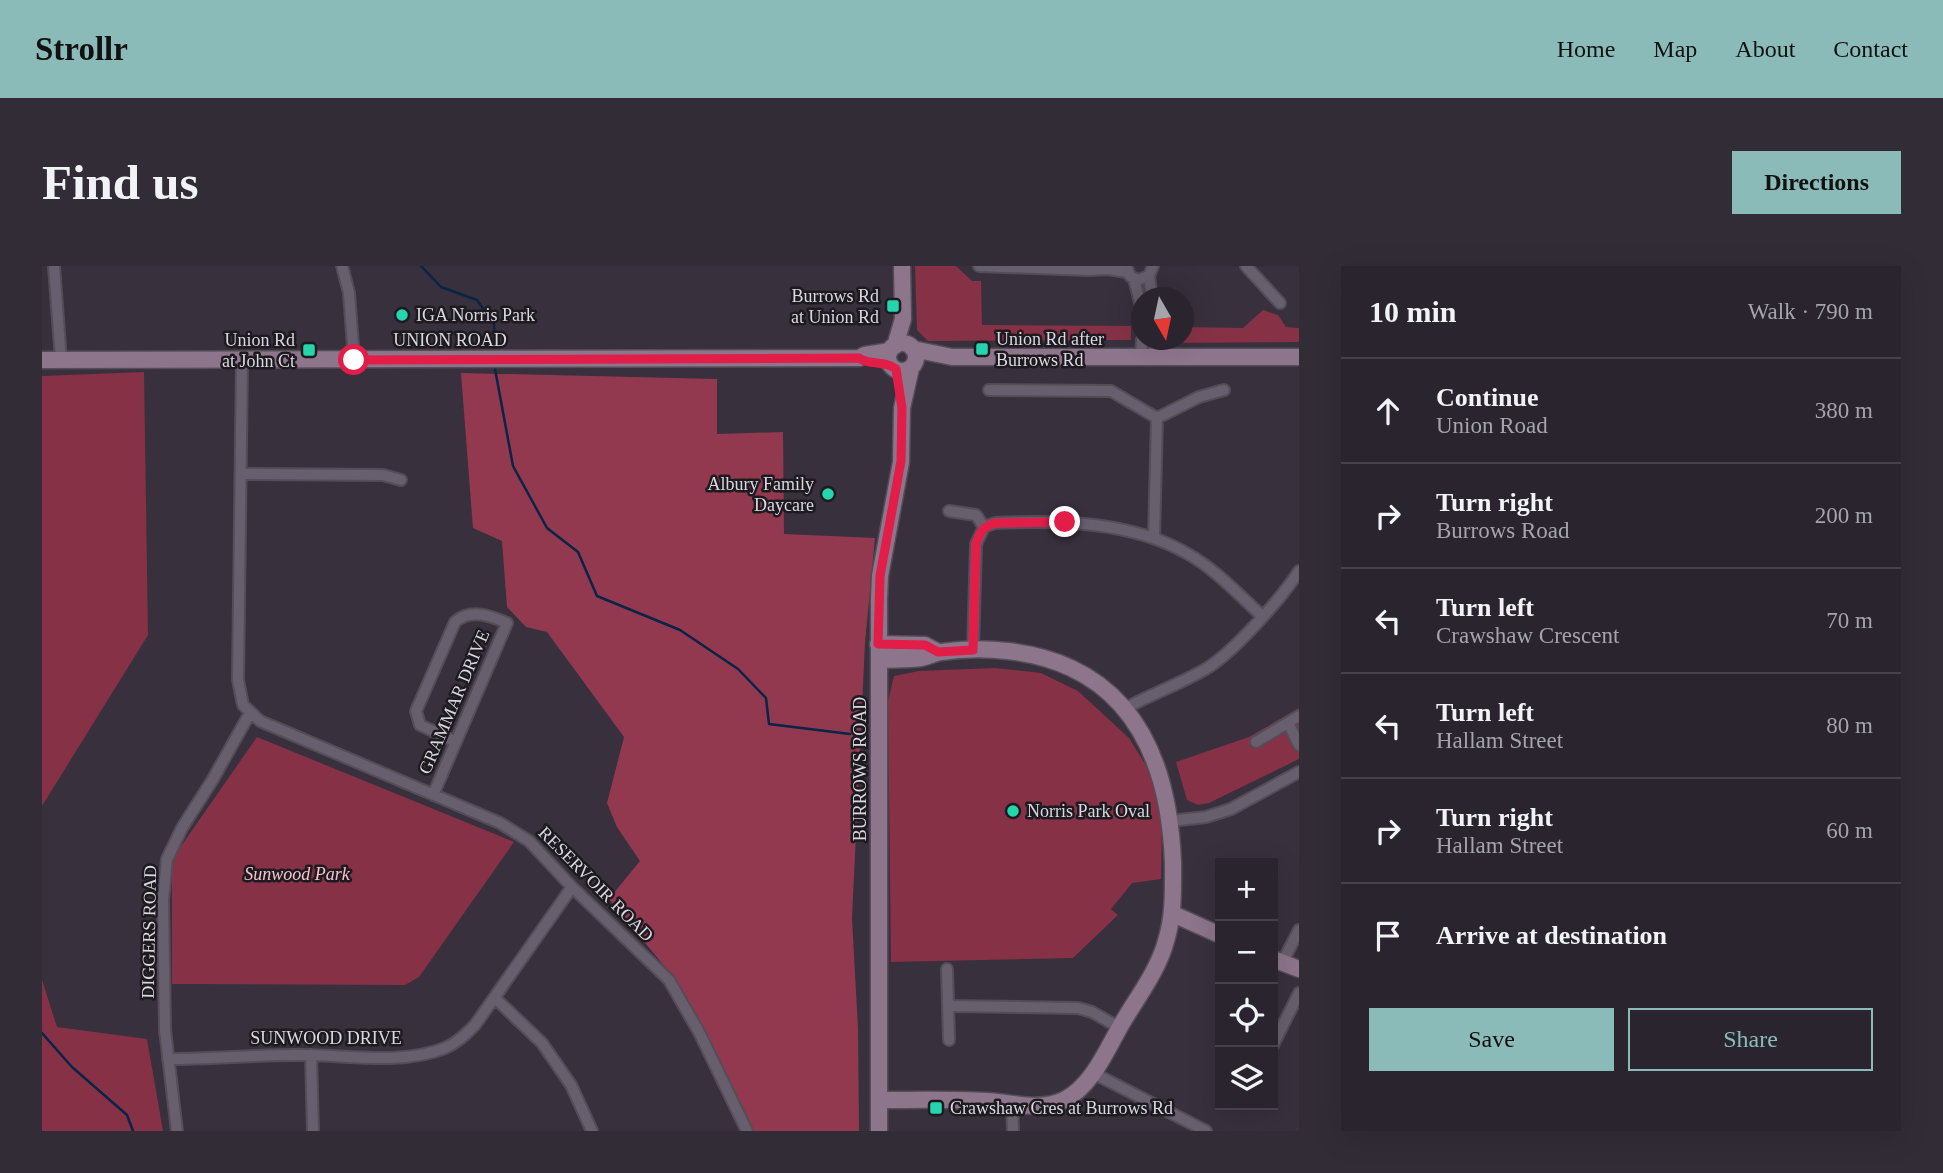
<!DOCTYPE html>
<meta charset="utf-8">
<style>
body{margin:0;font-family:"Times New Roman",serif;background:#322c36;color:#f1f3f6}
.controls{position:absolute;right:21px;bottom:21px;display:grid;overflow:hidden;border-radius:0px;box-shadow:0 7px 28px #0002}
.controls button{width:63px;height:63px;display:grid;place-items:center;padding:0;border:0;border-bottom:2px solid #46414a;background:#2a242e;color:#f1f3f6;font:35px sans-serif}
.compass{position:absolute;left:1089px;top:21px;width:63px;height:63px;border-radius:50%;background:#2a242e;box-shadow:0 7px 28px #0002;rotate:171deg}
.stop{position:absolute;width:21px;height:21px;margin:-16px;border:5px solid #e11d48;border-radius:50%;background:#fff}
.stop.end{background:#e11d48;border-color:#fff;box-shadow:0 2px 7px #0008}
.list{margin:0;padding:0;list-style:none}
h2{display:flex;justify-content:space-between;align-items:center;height:91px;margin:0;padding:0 28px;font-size:30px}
h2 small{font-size:23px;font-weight:400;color:#a5a4aa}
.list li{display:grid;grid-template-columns:46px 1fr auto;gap:21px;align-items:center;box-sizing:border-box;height:105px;padding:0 28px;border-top:2px solid #46414a}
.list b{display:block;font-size:26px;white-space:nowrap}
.list p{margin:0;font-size:23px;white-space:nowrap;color:#a5a4aa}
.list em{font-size:23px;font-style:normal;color:#a5a4aa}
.actions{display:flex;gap:14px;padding:21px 28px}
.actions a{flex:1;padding:16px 0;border:2px solid #8bbbb9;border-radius:0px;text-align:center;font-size:24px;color:#8bbbb9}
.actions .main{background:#8bbbb9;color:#111}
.icon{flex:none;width:38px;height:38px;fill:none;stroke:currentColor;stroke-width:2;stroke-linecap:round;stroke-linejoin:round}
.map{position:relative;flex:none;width:1257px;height:865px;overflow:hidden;border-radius:0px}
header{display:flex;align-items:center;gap:42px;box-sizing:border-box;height:98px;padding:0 35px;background:#8bbbb9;color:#111}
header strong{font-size:33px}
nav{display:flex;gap:38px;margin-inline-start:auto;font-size:24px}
.intro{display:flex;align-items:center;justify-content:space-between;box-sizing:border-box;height:168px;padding:0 42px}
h1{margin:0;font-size:49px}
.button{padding:18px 32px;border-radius:0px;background:#8bbbb9;color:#111;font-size:24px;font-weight:700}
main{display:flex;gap:42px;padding:0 42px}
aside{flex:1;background:#2a242e;border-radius:0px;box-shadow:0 7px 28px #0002}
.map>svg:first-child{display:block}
.green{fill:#863146}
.forest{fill:#93394f}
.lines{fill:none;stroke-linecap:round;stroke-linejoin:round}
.stream{stroke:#082447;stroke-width:2.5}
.street-casing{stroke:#544d58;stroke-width:14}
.secondary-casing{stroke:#544d58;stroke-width:19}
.street{stroke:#675f6d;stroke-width:10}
.secondary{stroke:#8d758b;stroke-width:16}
.route{stroke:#e11d48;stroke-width:9}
.poi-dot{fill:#25d5ae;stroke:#1d1a20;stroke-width:2.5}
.labels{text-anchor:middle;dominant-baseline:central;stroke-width:5;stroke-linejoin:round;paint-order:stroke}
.poi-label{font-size:18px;fill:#dbd6df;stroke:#1d1a20;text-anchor:start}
.street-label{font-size:18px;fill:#dbd6df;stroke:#1d1a20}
.park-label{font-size:18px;font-style:italic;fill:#f7c2cb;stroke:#1d1a20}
</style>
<header>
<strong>Strollr</strong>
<nav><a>Home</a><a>Map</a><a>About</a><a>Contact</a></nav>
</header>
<div class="intro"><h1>Find us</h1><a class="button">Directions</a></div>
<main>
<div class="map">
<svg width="1257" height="865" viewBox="0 0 1257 865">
<rect width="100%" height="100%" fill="#38303d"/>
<path class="green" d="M873 0H914L930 15H939L940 59 1089 60V74L886 75 875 64Z
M1221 44 1236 49 1244 61 1257 62V76L1120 77 1121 74H1142V61L1201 62Z
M102 106 106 369 0 540V110Z
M953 402 999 407 1036 425 1087 472 1110 509 1120 549 1119 613 1090 617 1069 643 1076 649 1031 692 849 696 846 435 852 410 877 405Z
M1257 442V493L1167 537 1156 539 1145 534 1134 496 1207 471Z
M215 471 472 576 377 711 363 719 130 718V593Z
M0 714 15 761 105 773 121 865H0Z"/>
<path class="forest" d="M419 107 675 113V168L741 166 742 268 833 272 823 377 810 652 816 763 817 865H710L656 753 632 712 567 633 598 595 575 561 565 537 582 471 505 366 484 361 465 341 460 275 431 262Z"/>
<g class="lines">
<path class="stream" d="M379 0 399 21 435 34 452 58 453 81
M453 103 471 200 505 262 536 286 555 330 638 364 696 403 724 432 727 458 808 468
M0 767 30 801 85 849 91 865"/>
<defs>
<path id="street" d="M12 0 19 94
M300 0 307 27 312 94
M937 0 1046 4 1066 3 1085 6
M1084 0 1088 10 1096 14 1107 10 1111 0
M1204 0 1238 37
M1107 10 1110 32
M1092 13 1100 44
M1099 92 1100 74
M1111 92 1113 74
M200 94 196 414 201 439 218 455 458 557 487 575 530 621 627 714 657 766 705 865
M947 124 1069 125 1115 152 1112 272
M1115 152 1157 131 1182 124
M199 208 341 209 359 214
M907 245 934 249 942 261
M931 384 934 278 942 261 953 257C1016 254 1090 255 1146 288 1173 303 1197 329 1220 350
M1084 442C1111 427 1141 417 1167 401 1194 383 1239 333 1257 305
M1246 457 1257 479
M1214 476 1257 450
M391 529 465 357C449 350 429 342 413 356L374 445 378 459 414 476
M1128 555 1164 551 1189 543 1257 506
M1240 697 1257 664
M905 703 907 774
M453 732 500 777 529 819 550 865
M906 740 1036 742 1050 746 1078 762
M1231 779 1257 727
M269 789 271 865
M126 793C169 793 211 789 254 789 302 788 358 800 403 782 415 777 424 768 433 759L530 621
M1051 807 1164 865
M970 838 971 865
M135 865 123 764 121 634 125 593 140 562 171 513 208 447"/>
<path id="secondary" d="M846 91a14 14 0 1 1 28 0a14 14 0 1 1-28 0Z
M853 80 861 53 860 0
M871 83 910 91H1257
M0 94 817 92 823 89 848 85
M836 378 883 379 896 386
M837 394C851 393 865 394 879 392 886 391 892 387 899 386 941 380 991 384 1029 402 1106 438 1128 518 1131 597 1131 624 1132 649 1124 675 1116 705 1094 733 1079 759 1064 785 1050 820 1022 834 996 846 970 836 944 835 908 833 873 834 838 834
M1131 648 1178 669
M1231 693 1257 703
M837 865V334L838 310 859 196 860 142 869 102"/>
</defs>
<use href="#street" class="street-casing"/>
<use href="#secondary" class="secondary-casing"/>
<use href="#street" class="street"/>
<use href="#secondary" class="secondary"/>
</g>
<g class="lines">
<path class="route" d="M312 94 817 92C828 100 843 94 854 103L860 142 859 195 838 310 836 378 883 379 896 386 931 384 934 278C938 265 941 261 953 257L1023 256"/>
</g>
<g class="poi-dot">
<rect x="844" y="33" width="14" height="14" rx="3.5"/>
<circle cx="360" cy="49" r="7"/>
<rect x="933" y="76" width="14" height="14" rx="3.5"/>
<rect x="260" y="77" width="14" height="14" rx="3.5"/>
<circle cx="786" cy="228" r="7"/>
<circle cx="971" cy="545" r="7"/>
<rect x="887" y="835" width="14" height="14" rx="3.5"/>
</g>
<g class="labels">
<g class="poi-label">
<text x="837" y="30" text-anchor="end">Burrows Rd<tspan x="837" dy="21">at Union Rd</tspan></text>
<text x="374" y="49">IGA Norris Park</text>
<text x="954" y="73">Union Rd after<tspan x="954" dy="21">Burrows Rd</tspan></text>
<text x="253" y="74" text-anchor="end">Union Rd<tspan x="253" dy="21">at John Ct</tspan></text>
<text x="772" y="218" text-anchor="end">Albury Family<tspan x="772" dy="21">Daycare</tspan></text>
<text x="985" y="545">Norris Park Oval</text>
<text x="908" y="842">Crawshaw Cres at Burrows Rd</text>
</g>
<g class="street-label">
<text x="408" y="74">UNION ROAD</text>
<text transform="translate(412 436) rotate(-67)">GRAMMAR DRIVE</text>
<text transform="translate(818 503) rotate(-90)">BURROWS ROAD</text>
<text transform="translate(554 618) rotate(45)">RESERVOIR ROAD</text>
<text transform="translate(107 666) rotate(-89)">DIGGERS ROAD</text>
<text x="284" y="772">SUNWOOD DRIVE</text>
</g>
<g class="park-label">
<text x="255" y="608">Sunwood Park</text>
</g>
</g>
</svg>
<div class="controls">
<button>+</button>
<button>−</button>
<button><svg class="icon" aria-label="locate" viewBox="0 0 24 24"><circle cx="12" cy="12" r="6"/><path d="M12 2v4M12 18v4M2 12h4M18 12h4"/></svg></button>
<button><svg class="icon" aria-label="layers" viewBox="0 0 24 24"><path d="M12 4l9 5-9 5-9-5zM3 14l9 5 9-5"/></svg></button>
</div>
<svg class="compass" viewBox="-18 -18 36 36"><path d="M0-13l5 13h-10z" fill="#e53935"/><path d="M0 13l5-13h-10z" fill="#a5a4aa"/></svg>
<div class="stop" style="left:312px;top:94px"></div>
<div class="stop end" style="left:1023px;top:256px"></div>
</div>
<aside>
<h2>10 min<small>Walk · 790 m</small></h2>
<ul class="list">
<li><svg class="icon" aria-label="ahead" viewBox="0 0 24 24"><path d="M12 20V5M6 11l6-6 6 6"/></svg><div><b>Continue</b><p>Union Road</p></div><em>380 m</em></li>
<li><svg class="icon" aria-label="right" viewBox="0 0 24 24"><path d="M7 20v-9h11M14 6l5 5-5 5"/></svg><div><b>Turn right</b><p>Burrows Road</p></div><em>200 m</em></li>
<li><svg class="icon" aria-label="left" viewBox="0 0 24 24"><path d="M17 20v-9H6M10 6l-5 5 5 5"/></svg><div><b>Turn left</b><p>Crawshaw Crescent</p></div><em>70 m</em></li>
<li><svg class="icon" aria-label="left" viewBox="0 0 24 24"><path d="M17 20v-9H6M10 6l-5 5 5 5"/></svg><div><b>Turn left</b><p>Hallam Street</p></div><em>80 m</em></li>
<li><svg class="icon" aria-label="right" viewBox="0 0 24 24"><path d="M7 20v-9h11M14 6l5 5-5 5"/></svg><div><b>Turn right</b><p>Hallam Street</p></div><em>60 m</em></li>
<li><svg class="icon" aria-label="arrive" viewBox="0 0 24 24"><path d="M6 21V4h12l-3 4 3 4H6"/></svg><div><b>Arrive at destination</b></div></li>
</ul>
<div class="actions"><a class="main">Save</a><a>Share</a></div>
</aside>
</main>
